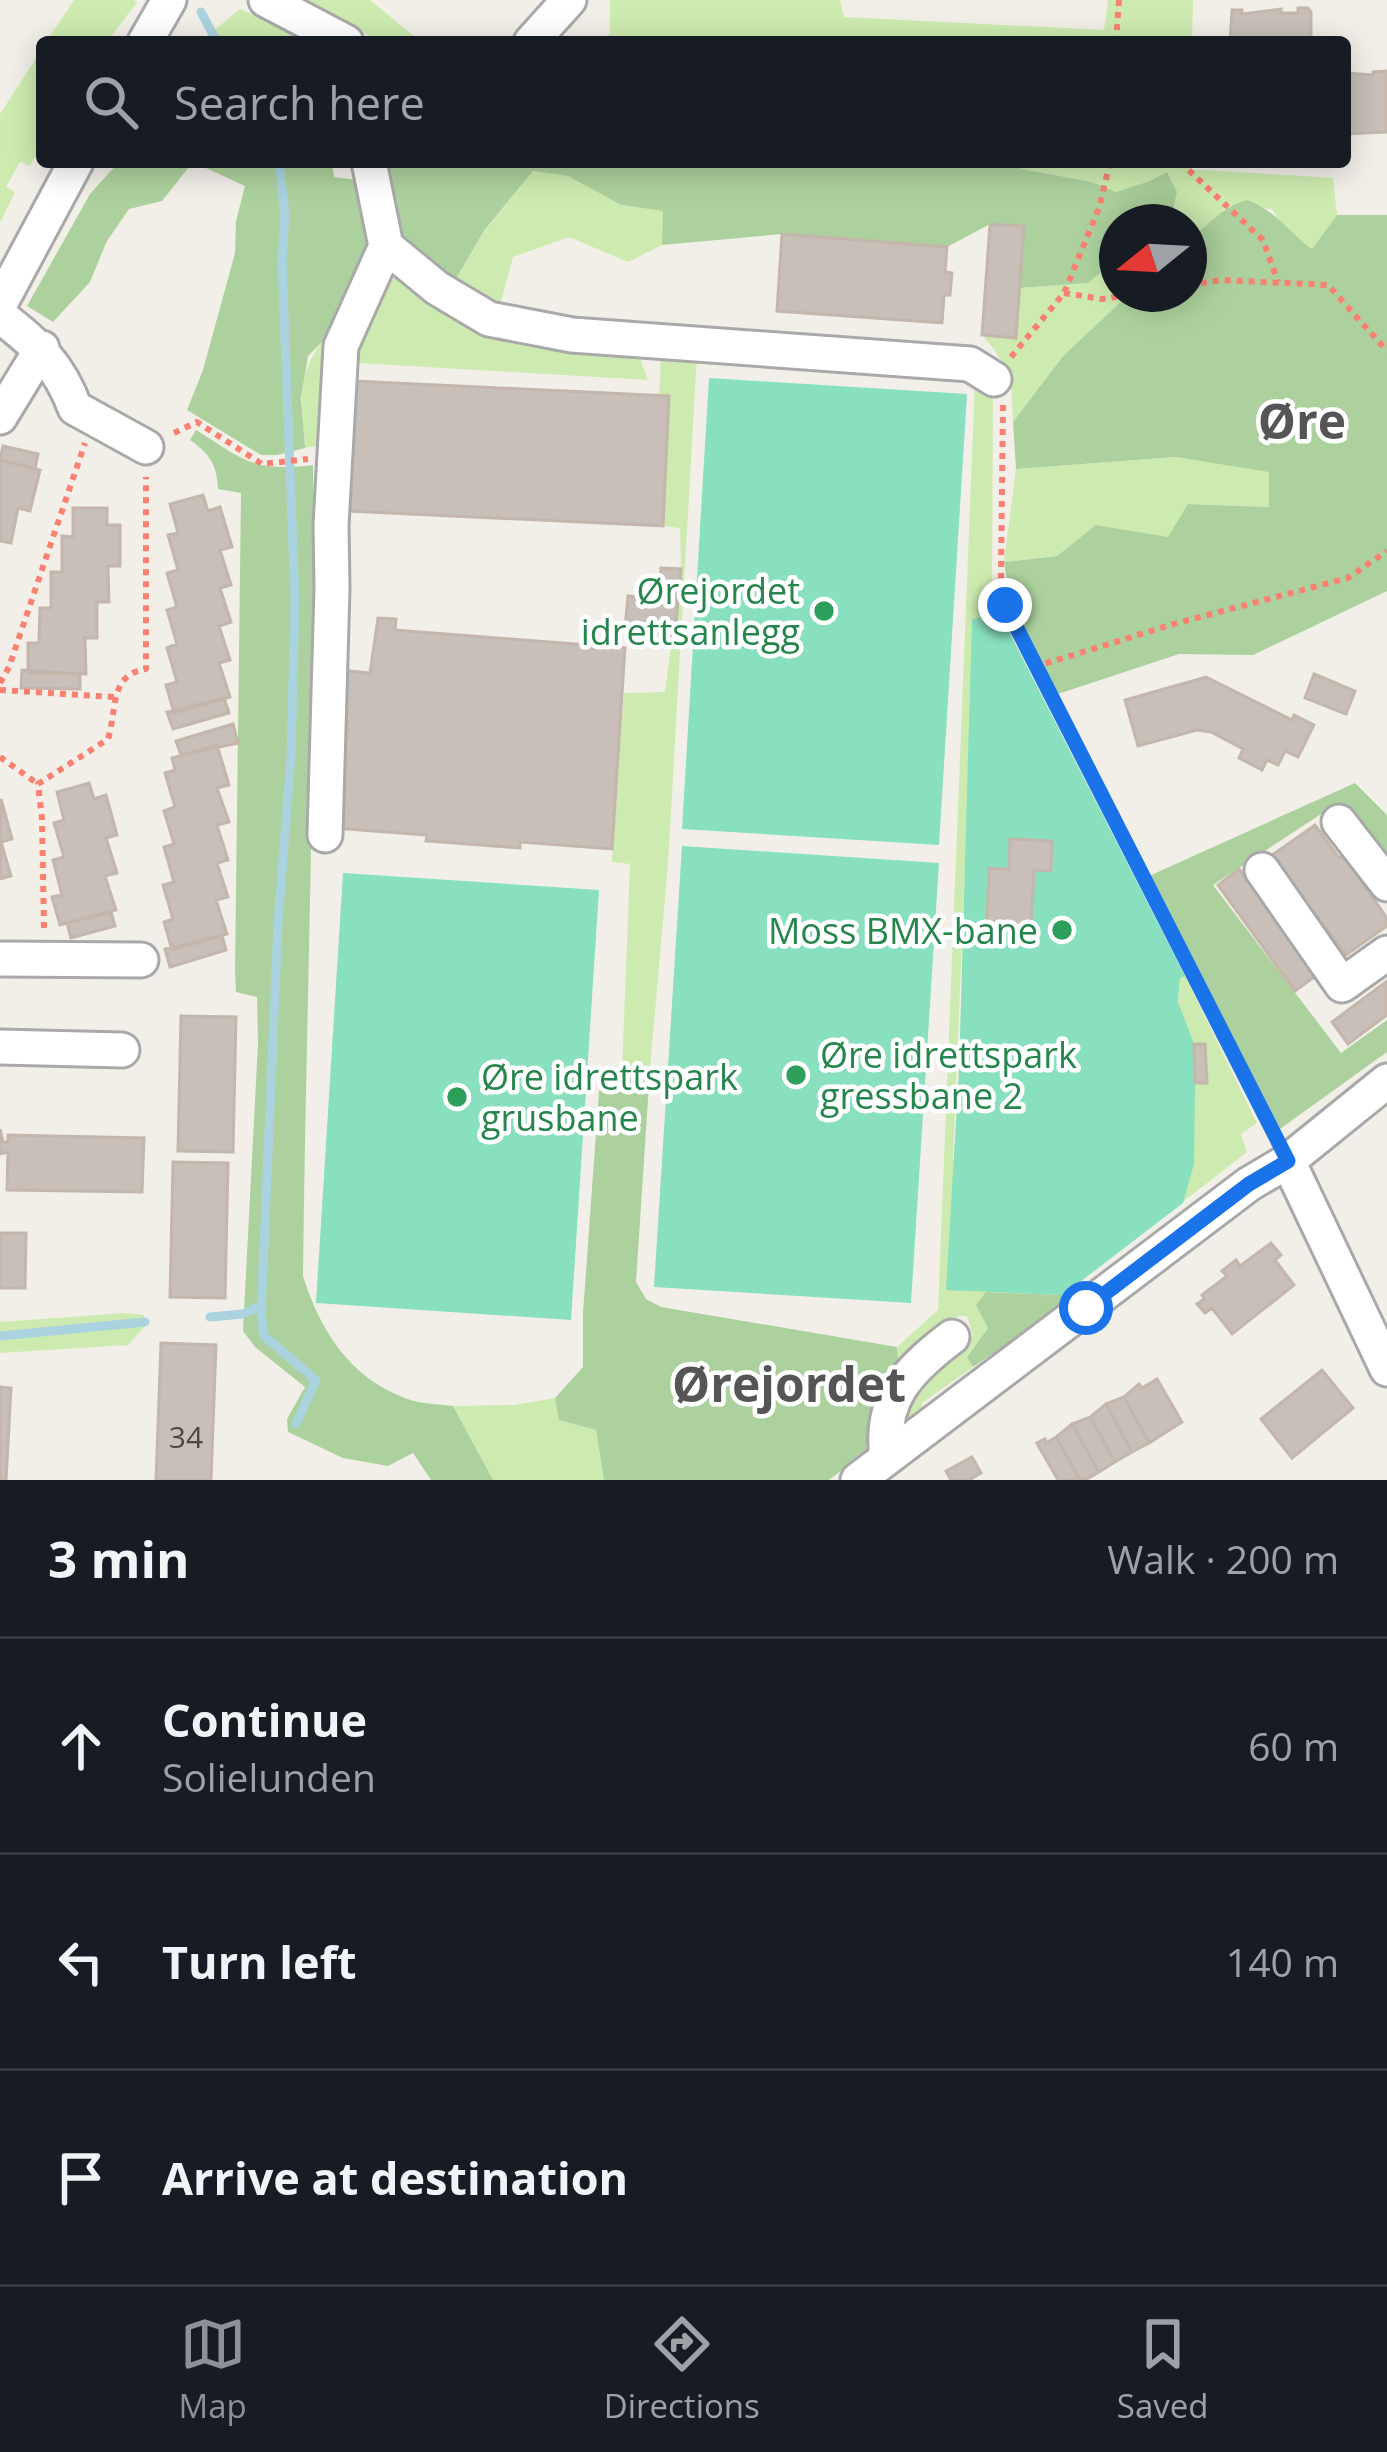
<!DOCTYPE html>
<meta charset="utf-8">
<style>
body{margin:0;font-family:"Open Sans",sans-serif;background:#20242c;color:#f1f3f6}
.compass{position:absolute;left:1099px;top:204px;width:108px;height:108px;border-radius:50%;background:#171b24;box-shadow:0 6px 30px #0003;rotate:252deg}
.stop{position:absolute;width:36px;height:36px;margin:-27px;border:9px solid #1a73e8;border-radius:50%;background:#fff}
.stop.end{background:#1a73e8;border-color:#fff;box-shadow:0 3px 12px #0008}
.list{margin:0;padding:0;list-style:none}
h2{display:flex;justify-content:space-between;align-items:center;height:156px;margin:0;padding:0 48px;font-size:51px}
h2 small{font-size:39px;font-weight:400;color:#9ea1a6}
.list li{display:grid;grid-template-columns:78px 1fr auto;gap:36px;align-items:center;box-sizing:border-box;height:216px;padding:0 48px;border-top:3px solid #363941}
.list b{display:block;font-size:45px;white-space:nowrap}
.list p{margin:0;font-size:39px;white-space:nowrap;color:#9ea1a6}
.list em{font-size:39px;font-style:normal;color:#9ea1a6}
.icon{flex:none;width:66px;height:66px;fill:none;stroke:currentColor;stroke-width:2;stroke-linecap:round;stroke-linejoin:round}
.map{position:relative;flex:none;width:1387px;height:1480px;overflow:hidden}
.search{position:absolute;background:#171b24;box-shadow:0 6px 30px #0003;left:36px;right:36px;top:36px;height:132px;display:flex;align-items:center;gap:30px;box-sizing:border-box;padding:0 42px;border-radius:12px;color:#9ea1a6;font-size:45px}
.sheet{height:804px;background:#171b24}
nav{display:flex;justify-content:space-around;align-items:center;box-sizing:border-box;height:168px;border-top:3px solid #363941;background:#171b24;font-size:33px;color:#9ea1a6}
nav a{display:grid;justify-items:center;gap:6px}
nav .on{color:#8c9099}
.map>svg:first-child{display:block}
.grass{fill:#cdebb0}
.forest{fill:#add19e}
.pitch{fill:#88e0be}
.lines{fill:none;stroke-linecap:round;stroke-linejoin:round}
.stream{stroke:#aad3df;stroke-width:9}
.building{fill:#c7bfb8;stroke:#c4b6ab;stroke-width:3}
.minor-casing{stroke:#a9a9a9;stroke-width:39}
.path{stroke:#fa8072;stroke-width:6;stroke-dasharray:6 6;stroke-linecap:butt}
.minor{stroke:#fff;stroke-width:33}
.route{stroke:#1a73e8;stroke-width:15}
.leisure-dot{fill:#2e9e5b;stroke:#fff;stroke-width:4.5}
.labels{text-anchor:middle;dominant-baseline:central;stroke-width:9;stroke-linejoin:round;paint-order:stroke}
.number-label{font-size:30px;fill:#4b4948}
.leisure-label{font-size:36px;fill:#27864d;stroke:#fff;text-anchor:end}
.district-label{font-size:48px;font-weight:bold;fill:#555;stroke:#fff}
</style>
<div class="map">
<svg width="1387" height="1480" viewBox="0 0 1387 1480">
<rect width="100%" height="100%" fill="#f2efe9"/>
<path class="grass" d="M74 0H134L137 2 107 42H46Z
M301 0H370L421 42H382Z
M610 0H840L844 17 1104 30 1108 0H1193L1192 42H604L610 33Z
M240 9 316 42H200Z
M42 49V144L30 166 20 162 6 187 15 192 0 223V114Z
M1009 162H1190V169L1333 178 1337 215 1312 249 1283 227 1272 209 1227 205 1211 225 1189 239V222H1170L1150 181 1116 192 1092 182 1022 169Z
M533 171 568 176 621 205 664 211 662 245 628 262 569 237 513 257 500 305 453 284 484 232Z
M1117 259V294H1129L1063 356 1013 422C1012 381 1010 367 982 335L1016 338 1020 288 1088 283Z
M396 277H408L638 354 648 380 359 363 354 381 350 541H344L347 353 376 295Z
M327 337 320 445 305 448C302 404 295 371 327 337Z
M697 355 668 864 650 1069 622 1070 630 864 612 862 624 693 665 692 681 569 680 528 663 526 669 397 659 396 661 357Z
M975 380 985 385 993 399 992 587 1006 626 1071 756 969 768 953 1161 1177 1035 1180 978 1185 976 1257 1123 1241 1134 1247 1152 1063 1295 985 1292 989 1328 967 1356 973 1367 922 1403V1414L903 1430 897 1418 925 1375 973 1336 967 1316C941 1315 918 1343 898 1359L897 1347 938 1310Z
M1176 457 1269 471 1270 507 1189 504 1168 538 1097 525 1057 556 1004 562 1016 469Z
M124 1313 144 1315 145 1326 128 1345 0 1353V1322Z
M555 1398 560 1420 596 1430 604 1480H493L453 1406 514 1405Z"/>
<path class="forest" d="M119 162H332L334 177 357 180 368 230 367 252 327 337 308 356 301 398 305 448 277 455H261L187 410 203 370 235 253 236 221 245 186 193 162 162 201 129 209 107 241 90 282 53 322 27 306 90 194Z
M378 162H1009L1022 169 1092 182 1116 192 1150 181 1167 172 1177 192 1170 222H1117V259L1088 283 1020 288 1024 227 990 224 947 247 782 234 662 245 663 211 621 205 568 176 533 171 484 231 453 284C400 242 391 228 378 162Z
M1247 200C1275 210 1288 231 1312 249L1337 215H1387V591L1253 655 1179 654 1058 694 1012 611 1004 562 1057 556 1096 525 1168 537 1188 504 1269 507V472L1176 457 1016 469 1013 422 1063 356 1129 294H1189V239C1213 223 1220 207 1247 200Z
M196 430C246 461 252 472 313 465 317 736 306 1006 303 1276 320 1330 349 1377 405 1398 419 1404 438 1404 453 1406L493 1480H431L413 1453 388 1466 343 1458 288 1432 287 1419 305 1387 255 1347 243 1331 258 1043 257 997 236 992 235 971 241 493 218 489C217 465 210 454 190 440Z
M1355 783 1387 815V862L1338 803 1213 885 1341 1053 1387 1020V1052L1280 1129 1149 876Z
M650 1069 636 1282 646 1299 661 1307 897 1347 898 1359 877 1397 868 1450 829 1480H604L596 1430 559 1420 555 1398 583 1367V1313L599 1091 622 1070Z
M986 1292 1063 1295 1058 1310 973 1367 967 1357 988 1328 976 1305Z"/>
<path class="pitch" d="M709 378 967 394 939 845 682 829Z
M994 616 1006 626 1185 976 1180 978 1178 1002 1194 1044H1205L1207 1083 1195 1084 1194 1164 1183 1203 1063 1295 946 1290 959 1070 972 619Z
M682 846 939 863 911 1303 654 1287Z
M343 873 599 890 571 1320 316 1303Z"/>
<g class="lines">
<path class="stream" d="M201 12 217 42
M279 162 285 214 282 261 295 600 291 756 278 923 261 1314 264 1336 316 1380 296 1424
M210 1317 243 1314 262 1305
M0 1336 145 1322"/>
</g>
<path class="building" d="M1298 8H1308L1311 12V42H1230L1232 10H1242V14L1281 9V13H1298Z
M1387 71V132L1345 134 1346 73 1373 75V72Z
M990 224 1024 226 1016 338 982 335Z
M782 234 947 247 945 272 952 273 950 295H944L942 323 777 311Z
M354 381 669 396 663 526 348 511Z
M3 446 38 454 35 469 0 460Z
M0 460 40 470 30 511 18 508 11 543 0 541Z
M203 495 208 511 220 507 232 547 220 550 231 585 220 588 231 622 219 626 230 660 219 663 230 697 174 713 166 685 177 682 167 648 177 644 167 610 177 607 167 573 178 570 168 535 178 533 170 504Z
M73 508H107V525H120V566H108L109 602H97V638H85L86 674 28 673V643H39L40 608H51V572H62V536L73 537Z
M661 568 681 569 675 634 671 633 670 644 638 641 639 631 625 629 628 596 658 599Z
M378 618 396 619 395 630 625 648 612 849 520 842V848L426 841 427 835 335 828 348 671 370 673Z
M22 670 80 674V689L21 688Z
M1314 674 1355 691 1346 714 1305 698Z
M1206 677 1292 720 1294 715 1314 725 1298 757 1285 751 1278 765 1267 760 1262 770 1239 758 1243 749 1211 732 1197 730 1138 746 1125 700Z
M224 698 229 713 173 729 167 712Z
M233 724 238 743 181 755 176 741Z
M217 745 229 785 217 788 229 822 217 825 228 860 217 863 228 897 216 900 227 934 172 950 164 922 173 919 163 885 174 882 164 847 174 844 164 811 175 807 165 773 175 770 172 758Z
M89 783 94 799 106 795 117 835 106 838 117 873 105 876 116 910 60 925 52 897 62 895 53 860 64 857 54 823 64 820 57 792Z
M1 799 12 839 1 842 11 876 0 879Z
M1315 825 1339 858 1343 855 1387 918V926L1346 955 1271 856Z
M1010 839 1052 841 1051 871 1034 870 1031 925 987 922 989 868 1009 869Z
M1239 869 1317 975 1295 991 1218 885Z
M111 912 115 926 71 938 67 923Z
M222 936 226 950 170 967 165 949Z
M1387 981V1015L1348 1044 1332 1022Z
M181 1016 236 1017 233 1152 178 1151Z
M1194 1044H1205L1207 1083H1195Z
M0 1129 3 1142H8V1135L144 1138 142 1192 7 1190 8 1152 0 1154Z
M173 1162 228 1163 225 1298 170 1297Z
M0 1233H26L25 1288H0Z
M1271 1243 1281 1255 1275 1260 1294 1285 1232 1334 1212 1308 1205 1313 1197 1304 1204 1299 1202 1295 1227 1276 1222 1271 1236 1260 1240 1266Z
M161 1343 216 1345 211 1480H156Z
M1322 1370 1353 1408 1292 1458 1261 1419Z
M1157 1379 1182 1422 1149 1443 1124 1397 1139 1384 1142 1388Z
M0 1387 11 1388 6 1480H0Z
M1124 1397 1149 1443 1132 1452 1106 1404Z
M1106 1404 1132 1452 1115 1462 1090 1417Z
M1090 1417 1115 1462 1099 1472 1072 1424Z
M1072 1424 1099 1472 1085 1480H1080L1056 1437Z
M1056 1437 1080 1480H1058L1039 1447 1037 1443 1045 1439 1046 1443Z
M972 1457 981 1473 969 1480H951L946 1471Z"/>
<g class="lines">
<defs>
<path id="minor" d="M266 0 346 42
M145 42 169 0
M531 42 569 0
M369 162 386 246 437 288 489 319 572 335 970 364 994 379
M0 304 76 162
M0 316C36 343 59 365 75 408L146 447
M0 417 42 348
M1339 822 1387 884
M325 835 332 588 331 525 341 346 386 246
M1262 870 1342 985 1387 953
M0 959 141 960
M0 1047 122 1050
M1288 1161 1387 1369
M887 1458C879 1400 908 1370 952 1337
M858 1480 1249 1184 1288 1161 1387 1081"/>
</defs>
<use href="#minor" class="minor-casing"/>
<path class="path" d="M1116 42 1119 0
M1180 162 1263 240 1278 282
M1189 285 1221 280 1328 285 1387 351
M1064 293 1102 299 1134 294
M1011 357 1064 293 1099 208 1110 162
M1003 405 1001 575 1005 605 1276 1136
M174 433 197 422 262 464 308 459
M1034 667 1177 623 1348 578 1387 551
M0 683 9 667 85 443
M0 690 114 697
M0 757 38 784
M44 928 42 819 38 784 108 739C117 711 109 674 146 669V477"/>
<use href="#minor" class="minor"/>
</g>
<g class="lines">
<path class="route" d="M1005 605 1288 1161 1249 1184 1086 1308"/>
</g>
<g class="leisure-dot">
<circle cx="824" cy="611" r="12"/>
<circle cx="1062" cy="930" r="12"/>
<circle cx="796" cy="1075" r="12"/>
<circle cx="457" cy="1097" r="12"/>
</g>
<g class="labels">
<g class="number-label">
<text x="186" y="1436">34</text>
</g>
<g class="leisure-label">
<text x="800" y="590">Ørejordet<tspan x="800" dy="41">idrettsanlegg</tspan></text>
<text x="1038" y="930">Moss BMX-bane</text>
<text x="820" y="1054" text-anchor="start">Øre idrettspark<tspan x="820" dy="41">gressbane 2</tspan></text>
<text x="481" y="1076" text-anchor="start">Øre idrettspark<tspan x="481" dy="41">grusbane</tspan></text>
</g>
<g class="district-label">
<text x="1302" y="420">Øre</text>
<text x="789" y="1383">Ørejordet</text>
</g>
</g>
</svg>
<svg class="compass" viewBox="-18 -18 36 36"><path d="M0-13l5 13h-10z" fill="#e53935"/><path d="M0 13l5-13h-10z" fill="#9ea1a6"/></svg>
<div class="stop" style="left:1086px;top:1308px"></div>
<div class="stop end" style="left:1005px;top:605px"></div>
<div class="search"><svg class="icon" aria-label="search" viewBox="0 0 24 24"><circle cx="10" cy="10" r="6"/><path d="M15 15l6 6"/></svg>Search here</div>
</div>
<section class="sheet">
<h2>3 min<small>Walk · 200 m</small></h2>
<ul class="list">
<li><svg class="icon" aria-label="ahead" viewBox="0 0 24 24"><path d="M12 20V5M6 11l6-6 6 6"/></svg><div><b>Continue</b><p>Solielunden</p></div><em>60 m</em></li>
<li><svg class="icon" aria-label="left" viewBox="0 0 24 24"><path d="M17 20v-9H6M10 6l-5 5 5 5"/></svg><div><b>Turn left</b></div><em>140 m</em></li>
<li><svg class="icon" aria-label="arrive" viewBox="0 0 24 24"><path d="M6 21V4h12l-3 4 3 4H6"/></svg><div><b>Arrive at destination</b></div></li>
</ul>
</section>
<nav>
<a class="on"><svg class="icon" aria-label="map" viewBox="0 0 24 24"><path d="M3 6l6-2 6 2 6-2v14l-6 2-6-2-6 2zM9 4v14M15 6v14"/></svg>Map</a>
<a><svg class="icon" aria-label="directions" viewBox="0 0 24 24"><path d="M12 3l9 9-9 9-9-9zM9 14v-3h6M13 9l2 2-2 2"/></svg>Directions</a>
<a><svg class="icon" aria-label="saved" viewBox="0 0 24 24"><path d="M7 4h10v16l-5-4-5 4z"/></svg>Saved</a>
</nav>
